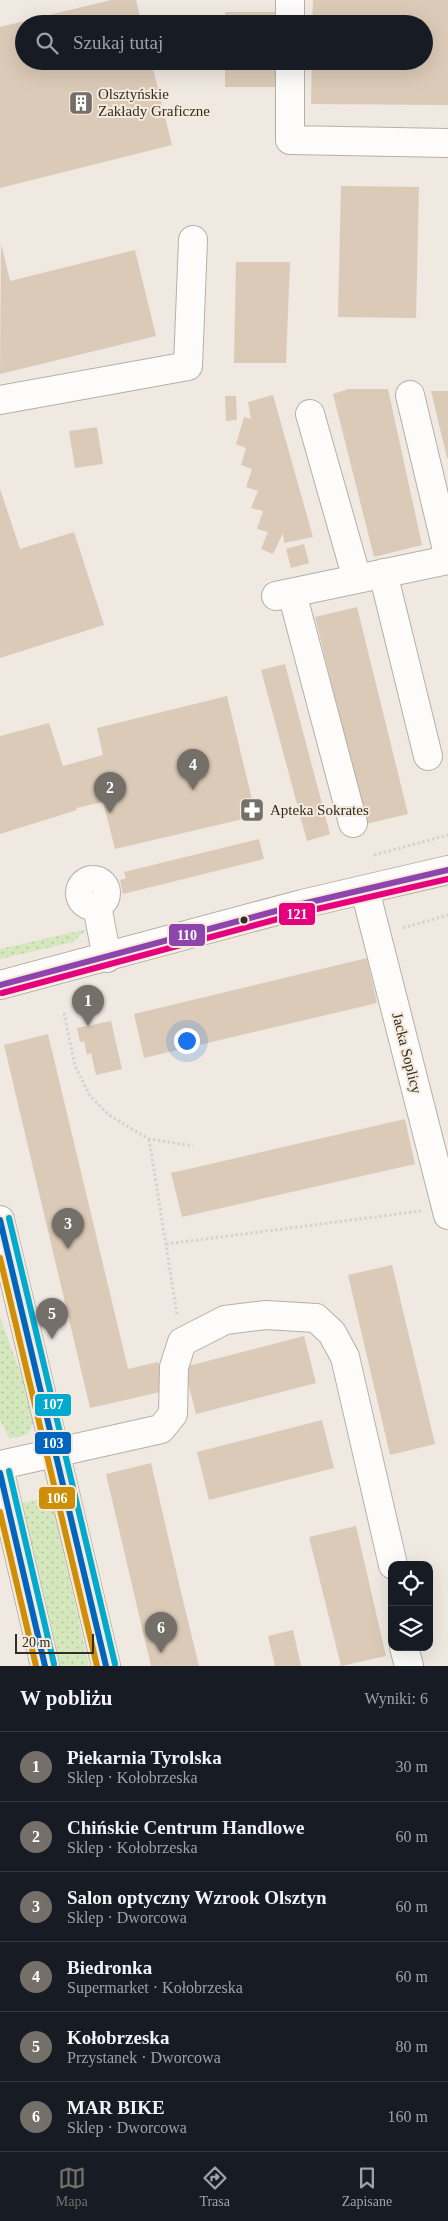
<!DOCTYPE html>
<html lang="pl">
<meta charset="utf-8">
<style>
body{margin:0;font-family:"Times New Roman",serif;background:#20242c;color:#f1f3f6}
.controls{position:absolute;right:15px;bottom:15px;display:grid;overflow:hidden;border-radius:10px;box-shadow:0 5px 20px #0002}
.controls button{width:45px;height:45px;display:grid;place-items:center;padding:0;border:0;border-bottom:1px solid #363941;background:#171b24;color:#f1f3f6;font:25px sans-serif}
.scale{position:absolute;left:15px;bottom:12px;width:79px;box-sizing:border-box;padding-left:5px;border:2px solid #312d27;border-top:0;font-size:14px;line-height:18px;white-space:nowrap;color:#312d27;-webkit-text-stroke:4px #f5eadb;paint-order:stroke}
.you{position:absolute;left:186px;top:1040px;width:18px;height:18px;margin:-12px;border:4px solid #fff;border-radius:50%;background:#1a73e8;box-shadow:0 0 0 8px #1a73e833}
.badge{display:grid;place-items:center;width:32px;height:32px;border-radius:50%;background:#746f68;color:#fff;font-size:16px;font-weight:700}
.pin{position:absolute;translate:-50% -41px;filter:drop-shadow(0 1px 2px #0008)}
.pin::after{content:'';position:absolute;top:26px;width:18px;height:15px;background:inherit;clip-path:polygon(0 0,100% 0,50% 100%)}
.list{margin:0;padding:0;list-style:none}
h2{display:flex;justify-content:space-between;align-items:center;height:65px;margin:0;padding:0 20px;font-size:21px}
h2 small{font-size:16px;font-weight:400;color:#9ea1a6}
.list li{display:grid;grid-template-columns:32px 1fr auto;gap:15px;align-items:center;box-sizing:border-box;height:70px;padding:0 20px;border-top:1px solid #363941}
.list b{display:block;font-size:19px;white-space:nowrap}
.list p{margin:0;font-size:16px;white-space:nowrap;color:#9ea1a6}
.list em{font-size:16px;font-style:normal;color:#9ea1a6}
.icon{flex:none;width:28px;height:28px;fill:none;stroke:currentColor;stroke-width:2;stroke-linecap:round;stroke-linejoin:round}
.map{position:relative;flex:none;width:448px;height:1666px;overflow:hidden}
.search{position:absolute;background:#171b24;box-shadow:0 5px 20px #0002;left:15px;right:15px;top:15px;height:55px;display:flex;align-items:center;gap:12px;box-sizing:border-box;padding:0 18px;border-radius:28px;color:#9ea1a6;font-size:19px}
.sheet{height:485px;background:#171b24}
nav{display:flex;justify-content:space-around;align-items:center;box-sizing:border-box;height:70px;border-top:1px solid #363941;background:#171b24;font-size:14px;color:#9ea1a6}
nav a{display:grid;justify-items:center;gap:2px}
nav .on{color:#746f68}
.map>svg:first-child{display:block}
.grass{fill:url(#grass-dots)}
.building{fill:#dbcab7}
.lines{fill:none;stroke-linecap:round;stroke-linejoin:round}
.minor-casing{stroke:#b4b0a9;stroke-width:30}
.path{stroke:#d5d3d0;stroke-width:3;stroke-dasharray:2.5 2.5;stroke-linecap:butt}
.minor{stroke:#fdfcfa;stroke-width:28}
.bus-1-casing{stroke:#f5eadb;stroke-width:10}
.bus-2-casing{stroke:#f5eadb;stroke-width:10}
.bus-3-casing{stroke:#f5eadb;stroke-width:10}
.bus-4-casing{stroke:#f5eadb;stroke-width:10}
.bus-5-casing{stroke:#f5eadb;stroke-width:10}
.bus-1{stroke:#8e44ad;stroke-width:6}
.bus-2{stroke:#0065bd;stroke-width:6}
.bus-3{stroke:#cf8e08;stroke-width:6}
.bus-4{stroke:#00a9ce;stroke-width:6}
.bus-5{stroke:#e5007d;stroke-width:6}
.bus-dot{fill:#312d27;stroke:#f5eadb;stroke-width:2}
.labels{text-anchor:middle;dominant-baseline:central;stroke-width:4;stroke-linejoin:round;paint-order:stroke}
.poi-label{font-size:15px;fill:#312d27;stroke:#f5eadb;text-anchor:start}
.street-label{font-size:15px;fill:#312d27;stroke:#f5eadb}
.line-badge{stroke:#f5eadb;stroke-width:2}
.badge-label{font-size:14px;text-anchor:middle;font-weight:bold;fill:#fff}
</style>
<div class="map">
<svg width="448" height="1666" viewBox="0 0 448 1666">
<defs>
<pattern id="grass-dots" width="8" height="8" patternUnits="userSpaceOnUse" patternTransform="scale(1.25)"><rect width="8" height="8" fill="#d4e7bd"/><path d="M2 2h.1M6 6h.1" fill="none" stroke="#b6c6a2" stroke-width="1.8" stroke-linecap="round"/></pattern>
</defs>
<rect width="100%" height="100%" fill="#efe9e1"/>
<path class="grass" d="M87 929 73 942 0 959V949Z
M0 1317 21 1375 33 1423 29 1433 20 1437 9 1438 0 1420Z
M51 1497 89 1666H61L22 1503Z"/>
<path class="building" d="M111 0H136L142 24H24V61H151L172 145 0 188V27Z
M313 0H448V105L311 104 312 61H424V24H312Z
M225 12H278V24H225Z
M225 61H278V87H225Z
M341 186 419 187 416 318 338 317Z
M1 243 10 281 135 250 156 336 0 374Z
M236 262H290L286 363H234Z
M348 389H388L422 545 374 557 333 394Z
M431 391H448V458H447Z
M273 395 313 537 284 543 283 533 273 554 261 549 268 532 257 529 263 511 251 508 258 491 246 487 252 469 241 465 246 448 236 444 244 417 251 419 248 402Z
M225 396H236L237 420 226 421Z
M97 427 103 464 75 468 69 431Z
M0 489 20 549 74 532 104 625 0 658Z
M304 544 309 563 291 568 286 549Z
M357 607 408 814 366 824 315 617Z
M285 664 330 834 307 841 261 670Z
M227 696 256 816 115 849 103 802 76 808 77 810 0 834V736L49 723 63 766 103 755 97 728Z
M259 839 264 859 123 894 120 880 126 878 124 872Z
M367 958 377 1003 144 1058 134 1014Z
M111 1021 122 1069 96 1075 91 1053 87 1055 84 1041 80 1042 77 1028Z
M48 1034 128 1369 158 1362 165 1391 90 1408 4 1045Z
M405 1119 415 1164 182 1217 171 1173Z
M392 1265 435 1444 390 1455 348 1275Z
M304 1336 316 1383 196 1414 184 1367Z
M322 1420 334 1468 209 1500 197 1452Z
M151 1463 180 1588 199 1666H151L106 1474Z
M356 1526 386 1656 341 1666 309 1537Z
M293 1630 301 1666H275L268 1636Z"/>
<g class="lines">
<defs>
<path id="minor" d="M290 0V24
M290 61V140L448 143
M410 395 448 554
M0 400 188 366 193 240
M310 414 357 579
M383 573 428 756
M292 593 353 823
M276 596 448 560
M80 893a13 13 0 1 1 26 0a13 13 0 1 1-26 0Z
M365 890 448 1215
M97 906 107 958
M0 985 302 904 448 870
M0 1220 106 1666
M0 1465 161 1429 173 1414 174 1367 182 1342 225 1320 266 1315 316 1318 332 1333 345 1357 393 1565
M0 1473 45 1666
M404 1647 409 1666"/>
</defs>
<use href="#minor" class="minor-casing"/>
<path class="path" d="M374 855 448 835
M403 928 448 915
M64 1013 75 1066 90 1096 109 1115 149 1139 193 1146
M149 1139 177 1314
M166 1244 421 1211"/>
<use href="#minor" class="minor"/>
<defs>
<path id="bus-1" d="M0 985 302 904 448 870"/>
<path id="bus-2" d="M0 1220 106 1666
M0 1473 45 1666"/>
<path id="bus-3" d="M0 1258 97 1666
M0 1512 36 1666"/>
<path id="bus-4" d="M9 1218 115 1664
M9 1471 54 1664"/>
<path id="bus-5" d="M2 993 304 912 448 879"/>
</defs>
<use href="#bus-1" class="bus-1-casing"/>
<use href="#bus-2" class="bus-2-casing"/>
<use href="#bus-3" class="bus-3-casing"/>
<use href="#bus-4" class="bus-4-casing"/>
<use href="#bus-5" class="bus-5-casing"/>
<use href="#bus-1" class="bus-1"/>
<use href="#bus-2" class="bus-2"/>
<use href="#bus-3" class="bus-3"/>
<use href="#bus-4" class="bus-4"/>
<use href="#bus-5" class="bus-5"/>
</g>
<defs>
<symbol id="building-square" viewBox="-11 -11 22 22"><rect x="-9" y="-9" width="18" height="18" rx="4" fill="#746f68" stroke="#f5eadb"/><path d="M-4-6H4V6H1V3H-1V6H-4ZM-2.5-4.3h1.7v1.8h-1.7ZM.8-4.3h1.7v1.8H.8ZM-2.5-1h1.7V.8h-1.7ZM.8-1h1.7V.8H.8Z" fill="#fff"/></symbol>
<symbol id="pharmacy-square" viewBox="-11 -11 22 22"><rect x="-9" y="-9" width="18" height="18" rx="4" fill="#746f68" stroke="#f5eadb"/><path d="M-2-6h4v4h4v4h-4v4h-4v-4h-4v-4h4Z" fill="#fff"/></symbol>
</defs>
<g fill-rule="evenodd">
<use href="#building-square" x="67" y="89" width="28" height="28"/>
<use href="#pharmacy-square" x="238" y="796" width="28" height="28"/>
</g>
<circle class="bus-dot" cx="244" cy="920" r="4.5"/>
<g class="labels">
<g class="poi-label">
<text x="98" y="94">Olsztyńskie<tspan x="98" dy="17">Zakłady Graficzne</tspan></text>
<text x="270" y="810">Apteka Sokrates</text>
</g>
<g class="street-label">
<text transform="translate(407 1053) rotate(76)">Jacka Soplicy</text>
</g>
</g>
<g class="line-badge">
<rect x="278" y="902" width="38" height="24" rx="5" fill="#e5007d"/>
<rect x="168" y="923" width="38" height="24" rx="5" fill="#8e44ad"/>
<rect x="34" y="1393" width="38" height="24" rx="5" fill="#00a9ce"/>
<rect x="34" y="1431" width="38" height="24" rx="5" fill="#0065bd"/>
<rect x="38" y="1486" width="38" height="24" rx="5" fill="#cf8e08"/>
</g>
<g class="badge-label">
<text x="297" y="919">121</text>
<text x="187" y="940">110</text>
<text x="53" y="1409">107</text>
<text x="53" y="1448">103</text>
<text x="57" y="1503">106</text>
</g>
</svg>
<div class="controls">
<button><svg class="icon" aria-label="locate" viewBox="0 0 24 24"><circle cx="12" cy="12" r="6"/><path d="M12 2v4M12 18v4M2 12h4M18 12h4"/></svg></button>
<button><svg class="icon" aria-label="layers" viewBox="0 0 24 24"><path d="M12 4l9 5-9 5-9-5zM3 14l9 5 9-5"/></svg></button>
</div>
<div class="scale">20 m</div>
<div class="you"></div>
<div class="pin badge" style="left:88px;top:1026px">1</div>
<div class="pin badge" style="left:110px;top:813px">2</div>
<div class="pin badge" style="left:68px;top:1249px">3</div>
<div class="pin badge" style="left:193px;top:790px">4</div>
<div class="pin badge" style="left:52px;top:1339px">5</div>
<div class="pin badge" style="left:161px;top:1653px">6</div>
<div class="search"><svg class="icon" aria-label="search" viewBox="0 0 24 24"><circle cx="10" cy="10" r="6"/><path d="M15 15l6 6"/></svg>Szukaj tutaj</div>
</div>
<section class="sheet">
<h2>W pobliżu<small>Wyniki: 6</small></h2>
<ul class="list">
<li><span class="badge">1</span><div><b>Piekarnia Tyrolska</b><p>Sklep · Kołobrzeska</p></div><em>30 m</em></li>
<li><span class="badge">2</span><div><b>Chińskie Centrum Handlowe</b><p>Sklep · Kołobrzeska</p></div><em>60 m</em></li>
<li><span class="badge">3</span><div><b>Salon optyczny Wzrook Olsztyn</b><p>Sklep · Dworcowa</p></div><em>60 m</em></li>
<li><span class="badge">4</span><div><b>Biedronka</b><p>Supermarket · Kołobrzeska</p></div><em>60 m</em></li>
<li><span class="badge">5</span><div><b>Kołobrzeska</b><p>Przystanek · Dworcowa</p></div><em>80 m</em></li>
<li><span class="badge">6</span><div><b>MAR BIKE</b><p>Sklep · Dworcowa</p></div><em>160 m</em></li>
</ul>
</section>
<nav>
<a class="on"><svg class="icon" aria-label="map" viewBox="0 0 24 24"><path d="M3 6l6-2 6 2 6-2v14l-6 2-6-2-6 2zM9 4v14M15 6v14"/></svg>Mapa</a>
<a><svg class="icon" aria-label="directions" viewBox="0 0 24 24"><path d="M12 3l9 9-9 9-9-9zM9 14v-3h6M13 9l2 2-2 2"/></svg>Trasa</a>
<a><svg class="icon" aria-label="saved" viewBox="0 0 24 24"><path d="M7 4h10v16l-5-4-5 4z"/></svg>Zapisane</a>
</nav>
